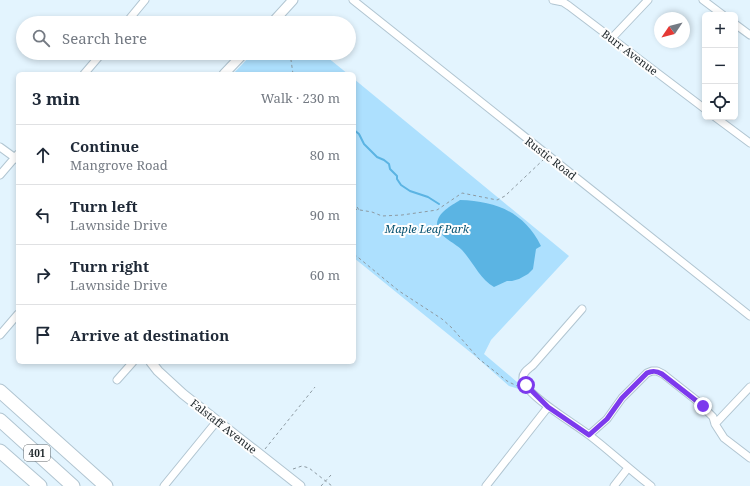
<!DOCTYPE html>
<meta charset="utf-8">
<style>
body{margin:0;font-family:"Noto Serif",serif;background:#f2f2f3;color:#1f2937}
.controls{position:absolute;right:12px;top:12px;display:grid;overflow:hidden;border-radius:6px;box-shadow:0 2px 6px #0003}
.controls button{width:36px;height:36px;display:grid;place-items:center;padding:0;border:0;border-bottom:1px solid #e0e1e3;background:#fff;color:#1f2937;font:20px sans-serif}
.compass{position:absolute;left:654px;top:12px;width:36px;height:36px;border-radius:50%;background:#fff;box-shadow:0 2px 6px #0003;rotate:235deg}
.stop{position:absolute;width:12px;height:12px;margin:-9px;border:3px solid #7c3aed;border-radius:50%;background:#fff}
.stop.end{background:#7c3aed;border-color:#fff;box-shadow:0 1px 4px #0008}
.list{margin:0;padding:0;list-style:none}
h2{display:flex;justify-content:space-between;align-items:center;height:52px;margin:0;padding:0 16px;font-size:17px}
h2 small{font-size:13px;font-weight:400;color:#747a83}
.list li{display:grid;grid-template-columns:26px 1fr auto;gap:12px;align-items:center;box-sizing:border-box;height:60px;padding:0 16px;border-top:1px solid #e0e1e3}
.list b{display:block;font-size:15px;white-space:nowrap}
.list p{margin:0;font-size:13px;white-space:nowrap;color:#747a83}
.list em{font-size:13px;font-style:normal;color:#747a83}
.icon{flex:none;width:22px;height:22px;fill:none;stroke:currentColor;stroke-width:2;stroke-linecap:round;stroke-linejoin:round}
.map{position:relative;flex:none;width:750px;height:486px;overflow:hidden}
.search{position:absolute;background:#fff;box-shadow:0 2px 6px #0003;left:16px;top:16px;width:340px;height:44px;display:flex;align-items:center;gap:10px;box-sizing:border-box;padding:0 14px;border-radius:22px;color:#747a83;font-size:15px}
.panel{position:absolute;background:#fff;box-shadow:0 2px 6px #0003;left:16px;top:72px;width:340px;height:292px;border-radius:6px}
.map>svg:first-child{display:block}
.green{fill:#ade0fe}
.water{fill:#5bb4e3}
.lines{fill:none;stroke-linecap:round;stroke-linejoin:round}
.stream{stroke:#5bb4e3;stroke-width:2}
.minor-casing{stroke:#b1c5d1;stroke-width:9}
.tertiary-casing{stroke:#b1c5d1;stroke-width:11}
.motorway-casing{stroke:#b1c5d1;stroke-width:15}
.path{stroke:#8d9aa2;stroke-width:1;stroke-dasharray:3 3;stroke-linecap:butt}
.minor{stroke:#fff;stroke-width:7}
.tertiary{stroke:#fff;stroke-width:9}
.motorway{stroke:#fff;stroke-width:13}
.route{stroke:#7c3aed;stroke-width:5}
.labels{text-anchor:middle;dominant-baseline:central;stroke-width:4;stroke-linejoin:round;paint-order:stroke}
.shield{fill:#fefefe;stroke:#61676a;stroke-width:1}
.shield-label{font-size:10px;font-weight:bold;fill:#1e262a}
.street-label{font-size:11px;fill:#1e262a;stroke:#fefefe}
.park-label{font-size:11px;font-style:italic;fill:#055170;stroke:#fefefe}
</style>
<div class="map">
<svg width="750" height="486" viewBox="0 0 750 486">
<rect width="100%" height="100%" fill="#e3f4fe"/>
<path class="green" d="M253 53H322L348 74H233Z
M354 79 569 256 491 340 484 354 517 382 519 389 509 386 475 356 354 258Z"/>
<path class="water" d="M460 200C496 201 524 212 541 246L536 249 533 269 528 274 519 279 512 281H507L494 287C480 279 473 262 462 250 454 242 437 236 437 224 438 212 451 206 460 200Z"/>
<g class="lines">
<path class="stream" d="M354 130 359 134 364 144 377 157 384 160 389 164 390 169 397 176V179L401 185 410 191 428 197 439 204"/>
<defs>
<path id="minor" d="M353 0 750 316
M553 0 563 2 569 6 705 109
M703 0 723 15
M126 23 145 0
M735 24 750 35
M612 38 648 0
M84 74 102 53
M715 117 750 143
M0 147 18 160
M0 175 18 154
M582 309 533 365C529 369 522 372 523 379 523 394 577 425 589 435 610 451 630 470 651 486
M0 335 18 314
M117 380 133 362
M715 424 750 387
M589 435 607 419 622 398 647 373 652 371H657L663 374 696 400 713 417 715 424 724 438 750 458
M164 486 217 421
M486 486 548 407
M614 486 628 468"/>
<path id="tertiary" d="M272 23 293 0
M224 74 244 53
M151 362 158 371 183 394 300 486"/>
<path id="motorway" d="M0 391 106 486
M0 420 73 486
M0 451 40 486"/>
</defs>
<use href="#minor" class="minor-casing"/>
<use href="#tertiary" class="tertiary-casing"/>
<use href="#motorway" class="motorway-casing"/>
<path class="path" d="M290 53 293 74
M354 202 359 210
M354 209 372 212 382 216 402 215 437 210 462 193 497 200 505 196 543 160
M354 254 399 291 442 319 452 328 479 359 507 381 517 386
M265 449 315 387
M293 469 302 466 309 468 332 486
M321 486 331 475"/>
<use href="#minor" class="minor"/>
<use href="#tertiary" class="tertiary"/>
<use href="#motorway" class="motorway"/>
</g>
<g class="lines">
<path class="route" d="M526 385 548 407 589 435 607 419 622 398 647 373C653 370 657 371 662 374L703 406"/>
</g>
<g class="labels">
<rect class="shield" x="24" y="445" width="26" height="16" rx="3"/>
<g class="shield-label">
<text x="37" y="453">401</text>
</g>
<g class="street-label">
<text transform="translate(630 52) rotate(37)">Burr Avenue</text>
<text transform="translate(551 158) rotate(38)">Rustic Road</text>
<text transform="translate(224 426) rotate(38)">Falstaff Avenue</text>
</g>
<g class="park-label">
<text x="427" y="228">Maple Leaf Park</text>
</g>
</g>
</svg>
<div class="controls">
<button>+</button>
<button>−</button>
<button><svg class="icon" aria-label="locate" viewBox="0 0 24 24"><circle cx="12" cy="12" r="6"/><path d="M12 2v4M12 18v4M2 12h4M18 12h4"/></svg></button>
</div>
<svg class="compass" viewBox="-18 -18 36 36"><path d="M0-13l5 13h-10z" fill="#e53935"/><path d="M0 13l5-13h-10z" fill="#747a83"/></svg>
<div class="stop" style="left:526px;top:385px"></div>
<div class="stop end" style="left:703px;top:406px"></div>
<div class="search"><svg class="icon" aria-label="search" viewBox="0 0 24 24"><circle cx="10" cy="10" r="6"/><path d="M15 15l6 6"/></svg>Search here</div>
<section class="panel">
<h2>3 min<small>Walk · 230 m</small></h2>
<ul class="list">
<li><svg class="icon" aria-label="ahead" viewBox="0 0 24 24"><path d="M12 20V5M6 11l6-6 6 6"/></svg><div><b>Continue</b><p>Mangrove Road</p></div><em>80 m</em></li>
<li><svg class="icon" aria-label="left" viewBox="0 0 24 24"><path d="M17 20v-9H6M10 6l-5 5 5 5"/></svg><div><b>Turn left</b><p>Lawnside Drive</p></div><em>90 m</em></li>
<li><svg class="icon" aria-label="right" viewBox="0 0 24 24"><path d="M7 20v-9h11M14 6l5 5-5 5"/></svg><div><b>Turn right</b><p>Lawnside Drive</p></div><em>60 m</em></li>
<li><svg class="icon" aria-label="arrive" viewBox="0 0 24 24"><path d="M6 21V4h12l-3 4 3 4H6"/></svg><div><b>Arrive at destination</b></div></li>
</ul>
</section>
</div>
